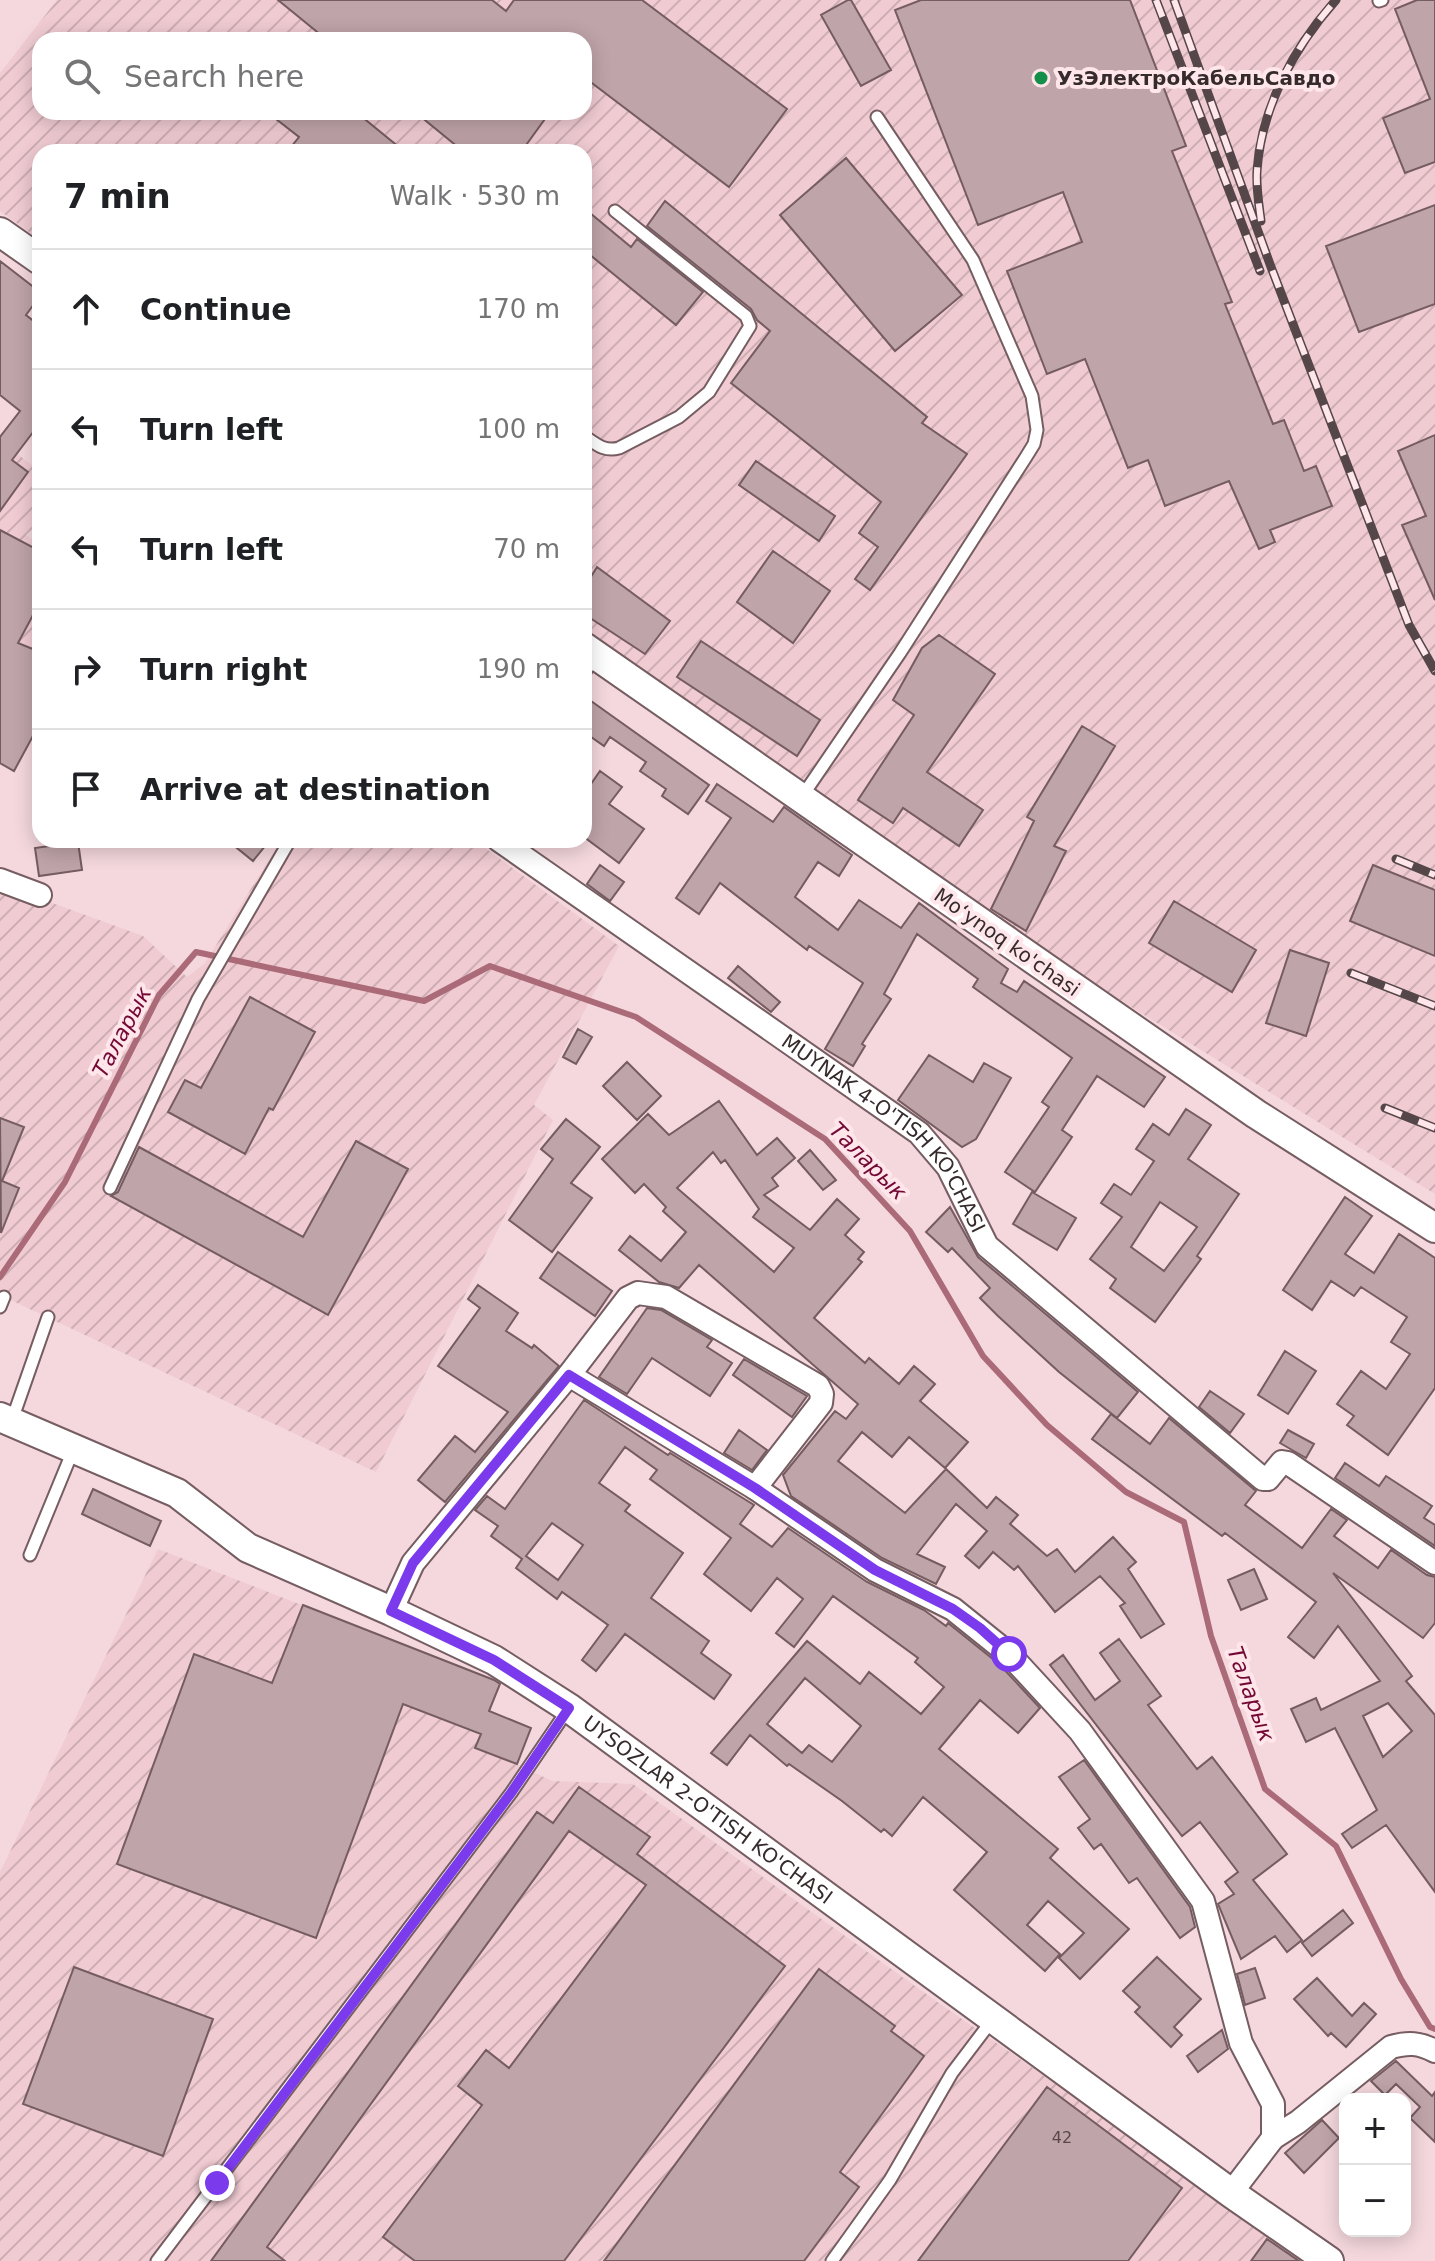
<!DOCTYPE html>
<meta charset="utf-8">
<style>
body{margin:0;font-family:"DejaVu Sans",sans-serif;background:#f2f2f2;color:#202124}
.controls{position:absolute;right:24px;bottom:24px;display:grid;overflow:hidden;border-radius:16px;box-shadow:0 4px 20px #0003}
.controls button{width:72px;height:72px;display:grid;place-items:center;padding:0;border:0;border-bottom:2px solid #e0e0e0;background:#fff;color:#202124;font:40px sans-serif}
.stop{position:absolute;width:24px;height:24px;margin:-18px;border:6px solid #7c3aed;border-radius:50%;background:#fff}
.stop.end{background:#7c3aed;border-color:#fff;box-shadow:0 2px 8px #0008}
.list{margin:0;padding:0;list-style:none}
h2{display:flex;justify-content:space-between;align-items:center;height:104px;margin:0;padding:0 32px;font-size:34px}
h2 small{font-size:26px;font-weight:400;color:#757577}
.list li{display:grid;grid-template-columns:52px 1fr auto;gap:24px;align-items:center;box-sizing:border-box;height:120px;padding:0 32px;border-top:2px solid #e0e0e0}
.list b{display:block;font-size:30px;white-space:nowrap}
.list em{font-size:26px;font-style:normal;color:#757577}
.icon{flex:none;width:44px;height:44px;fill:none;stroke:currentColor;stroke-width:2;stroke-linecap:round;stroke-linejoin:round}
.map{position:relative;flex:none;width:1435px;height:2261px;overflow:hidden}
.search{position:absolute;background:#fff;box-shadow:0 4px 20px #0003;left:32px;top:32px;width:560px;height:88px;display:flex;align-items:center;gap:20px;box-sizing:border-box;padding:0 28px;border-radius:24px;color:#757577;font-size:30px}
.panel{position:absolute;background:#fff;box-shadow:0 4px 20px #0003;left:32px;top:144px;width:560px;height:704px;border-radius:24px}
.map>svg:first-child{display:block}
.industrial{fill:url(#industrial-furrows);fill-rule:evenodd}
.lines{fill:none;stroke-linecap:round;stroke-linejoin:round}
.stream{stroke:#ab6a78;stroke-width:6}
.building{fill:#bfa4a9;stroke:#745c61;stroke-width:2;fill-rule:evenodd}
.service-casing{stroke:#755d62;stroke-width:15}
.minor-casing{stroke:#755d62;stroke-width:26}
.tertiary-casing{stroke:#755d62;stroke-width:32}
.service{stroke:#fff;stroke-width:11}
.minor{stroke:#fff;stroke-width:22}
.tertiary{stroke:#fff;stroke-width:28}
.rail-casing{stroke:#544649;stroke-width:9}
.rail{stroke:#fee6ea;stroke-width:6;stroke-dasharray:18;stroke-linecap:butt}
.route{stroke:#7c3aed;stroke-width:10}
.poi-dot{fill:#148f4a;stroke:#fee6ea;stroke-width:3}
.labels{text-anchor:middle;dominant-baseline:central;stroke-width:8;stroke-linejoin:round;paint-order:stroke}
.number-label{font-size:16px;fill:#58484b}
.poi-label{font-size:20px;font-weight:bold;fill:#352a2c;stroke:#fee6ea;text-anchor:start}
.street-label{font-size:20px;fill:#352a2c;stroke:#fee6ea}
.water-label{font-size:22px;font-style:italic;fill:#740834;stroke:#fee6ea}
</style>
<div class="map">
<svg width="1435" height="2261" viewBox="0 0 1435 2261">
<defs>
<pattern id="industrial-furrows" width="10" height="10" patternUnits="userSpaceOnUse" patternTransform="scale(2)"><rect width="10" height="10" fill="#f0cbd2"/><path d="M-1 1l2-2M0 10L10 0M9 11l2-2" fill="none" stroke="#ceaeb4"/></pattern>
</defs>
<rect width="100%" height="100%" fill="#f4d8dd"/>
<path class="industrial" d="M57 0H1435V1194L1003 928 584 629V152H40V240L0 211V73ZM40 40H584V112H40Z
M0 441 40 471V522L26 535 40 545V640L0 715Z
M281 840H474L619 946 534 1105 553 1120 376 1472 0 1295V884L143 936 187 977 205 963Z
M158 1549 501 1683 490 1711 531 1728 518 1765 552 1781 633 1784 936 2001 1311 2261H0V1872Z"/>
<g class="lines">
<path class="stream" d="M0 1277 65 1182 159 995 196 952 424 1001 490 966 636 1017 825 1139 910 1231 983 1356 1047 1425 1126 1492 1184 1522 1211 1636 1265 1789 1336 1846 1401 1979 1430 2027 1435 2029"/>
</g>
<path class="building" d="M278 0H492L506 11 514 0H642L787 109 729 187 584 77V40H327Z
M848 0H851L891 70 861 86 821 15Z
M921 0H1130L1186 146 1172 151 1232 302 1225 304 1273 424 1284 420 1304 471 1316 466 1332 506 1270 530 1275 542 1259 549 1229 481 1165 506 1148 460 1128 468 1085 359 1047 374 1007 271 1082 242 1063 192 978 225 895 10Z
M1417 0H1435V162L1405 173 1383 118 1430 99 1395 9Z
M267 112H356L405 152H287L299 137Z
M415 112H550L521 152H464Z
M846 158 962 295 895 351 780 215Z
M665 201 927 417 922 423 967 454 870 590 855 579 878 547 859 533 881 502 731 383 770 331 757 320 751 309 647 226Z
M1435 205V304L1359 332 1326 246Z
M584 208 631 247 637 239 703 292 676 325 584 250Z
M0 261 40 292V296L26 315 40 326V423L12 460 28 472 0 511V437L20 411 0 395Z
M1435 435V600L1402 525 1426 516 1398 451Z
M756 461 835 516 819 541 739 485Z
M0 530 40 551V602L18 643 40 652V723L14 771 0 763Z
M773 551 830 591 793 643 737 602Z
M597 567 670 621 645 654 584 614V588Z
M939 635 995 674 927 772 983 810 959 846 903 808 893 823 858 800 914 715 893 700 922 648Z
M701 641 820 720 797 756 677 677Z
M584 696 709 785 688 814 662 796 666 789 640 771 646 762 610 737 604 746 584 732Z
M1082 726 1115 746 1054 846 1066 851 1026 931 991 909 1034 821 1027 817Z
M600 771 622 787 609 804 644 829 619 863 584 837V794Z
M717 784 773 822 784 807 852 855 839 876 818 862 795 897 838 930 859 900 901 928 919 903 1008 969 1001 983 1017 992 1024 981 1165 1077 1144 1107 1097 1076 1062 1130 1072 1137 1035 1192 1005 1172 1049 1107 1042 1102 1072 1058 973 987 978 979 917 934 884 994 891 999 862 1044 865 1046 853 1066 825 1049 863 983 809 946 807 950 720 883 699 914 676 898 731 818 706 801Z
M227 840H270L253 861Z
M78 842 82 870 39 876 35 848Z
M600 865 624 882 610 901 587 884Z
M1373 865 1435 890V956L1350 921Z
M1174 901 1256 950 1232 992 1149 943Z
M1290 950 1329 963 1306 1036 1266 1023Z
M738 966 780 1002 771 1012 728 978Z
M250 997 315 1032 273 1110 269 1108 245 1154 168 1112 185 1080 201 1088Z
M578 1029 592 1037 576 1064 563 1057Z
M929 1055 973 1082 984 1063 1011 1078 976 1139 962 1147 898 1100Z
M627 1062 661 1096 637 1120 603 1086Z
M719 1101 757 1155 777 1138 795 1158 772 1178 778 1186 764 1195 810 1230 837 1199 859 1219 845 1235 864 1252 858 1259 862 1262 814 1318 865 1363 869 1358 899 1384 914 1366 935 1384 920 1401 968 1442 945 1468 909 1437 892 1457 862 1432 838 1461 905 1513 946 1469 987 1508 996 1497 1018 1515 1010 1524 1047 1556 1057 1549 1075 1572 1113 1537 1136 1562 1128 1569 1164 1624 1141 1638 1120 1606 1125 1603 1100 1576 1055 1612 1018 1566 1014 1570 993 1552 979 1568 965 1556 987 1531 956 1504 917 1554 945 1567 936 1584 882 1558 791 1496 783 1475 835 1411 846 1419 858 1404 699 1265 679 1288 659 1282 619 1250 630 1236 661 1261 686 1232 663 1211 666 1207 644 1184 635 1193 602 1159 648 1114 669 1135ZM713 1152 721 1163 725 1160 759 1209 753 1217 794 1248 774 1272 677 1188Z
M1186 1109 1211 1125 1188 1159 1239 1194 1197 1256 1201 1259 1155 1322 1110 1288 1116 1279 1090 1259 1122 1217 1101 1203 1114 1184 1131 1195 1154 1161 1136 1149 1153 1124 1169 1135ZM1160 1202 1197 1227 1164 1271 1131 1247Z
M0 1118 24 1127 2 1181 19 1188 1 1233Z
M566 1119 600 1147 571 1183 592 1198 552 1252 509 1220 553 1159 541 1149Z
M356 1141 408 1169 328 1315 111 1196 118 1192 139 1147 303 1237Z
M810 1150 836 1180 823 1190 798 1161Z
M1032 1192 1076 1218 1057 1250 1013 1224Z
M1345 1197 1372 1216 1345 1254 1374 1273 1399 1234 1435 1258V1388L1388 1455 1347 1425 1354 1416 1337 1404 1361 1371 1386 1389 1410 1354 1391 1342 1407 1317 1361 1287 1354 1296 1331 1281 1312 1310 1283 1290Z
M950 1207 978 1257 1138 1392 1117 1418 1059 1372 998 1316 980 1298 990 1288 952 1248 948 1252 926 1232Z
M558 1252 612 1291 595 1316 540 1278Z
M478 1285 518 1313 506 1331 532 1348 534 1345 559 1366 445 1502 418 1480 455 1436 475 1452 508 1412 438 1366 480 1308 468 1299Z
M647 1308 661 1310 712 1340 707 1347 732 1363 710 1396 652 1358 627 1394 599 1377Z
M1285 1351 1316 1371 1288 1414 1258 1395Z
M744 1359 807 1396 792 1417 733 1375Z
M1210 1391 1244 1414 1230 1433 1199 1407Z
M584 1400 668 1455 670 1453 754 1505 740 1524 772 1547 788 1528 867 1582 924 1610 946 1626 948 1623 999 1664 1040 1708 1018 1733 980 1700 939 1749 1058 1849 1050 1858 1129 1929 1080 1979 1059 1958 1084 1933 1048 1901 1027 1925 1060 1954 1045 1971 954 1890 987 1852 923 1797 892 1836 884 1829 881 1832 842 1801 789 1764 787 1766 750 1735 727 1765 711 1753 807 1641 860 1684 869 1672 921 1714 944 1687 915 1662 918 1658 833 1596 794 1647 776 1633 803 1599 777 1578 751 1611 704 1574 731 1538 650 1479 657 1470 625 1447 599 1483 630 1505 625 1511 683 1553 651 1598 709 1641 701 1653 731 1675 714 1699 625 1634 596 1671 582 1660 608 1625 562 1592 557 1599 516 1568 522 1559 491 1536 498 1526 475 1510 487 1496 505 1509ZM552 1523 583 1545 558 1580 526 1556ZM805 1678 861 1726 832 1762 809 1745 802 1753 767 1724Z
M1111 1414 1150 1444 1169 1418 1256 1491 1245 1505 1302 1548 1331 1509 1347 1520 1334 1536 1378 1568 1391 1550 1427 1575 1435 1577V1623L1423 1638 1333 1573 1412 1676 1406 1681 1435 1715V1892L1386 1825 1352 1848 1342 1834 1377 1810 1335 1728 1306 1742 1291 1709 1316 1698 1321 1710 1380 1681 1338 1626 1314 1658 1288 1637 1316 1602 1225 1533 1222 1536 1092 1439ZM1388 1703 1412 1731 1383 1757 1363 1716Z
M739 1430 767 1450 752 1470 724 1453Z
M1288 1430 1314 1444 1306 1458 1280 1443Z
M1345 1463 1379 1486 1386 1476 1432 1506 1424 1518 1435 1525V1546L1335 1478Z
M93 1489 161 1521 150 1546 82 1514Z
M1254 1569 1267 1599 1241 1610 1228 1580Z
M303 1605 494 1680 500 1684 489 1711 531 1728 517 1764 475 1748 481 1734 403 1704 316 1938 117 1864 194 1654 272 1683Z
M1119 1639 1161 1696 1148 1705 1197 1769 1212 1757 1287 1854 1253 1880 1302 1940 1287 1952 1275 1936 1241 1959 1218 1904 1234 1894 1225 1882 1238 1872 1200 1822 1182 1836 1050 1665 1063 1655 1095 1700 1120 1681 1100 1653Z
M1084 1760 1190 1907 1195 1927 1180 1938 1137 1878 1129 1883 1101 1844 1094 1849 1078 1828 1090 1819 1059 1777Z
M579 1787 650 1837 637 1854 785 1966 564 2261H415L383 2237 482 2105 458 2086 486 2050 509 2068 646 1885 569 1831 267 2247 285 2261H211L537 1812 553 1823Z
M1343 1910 1353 1923 1312 1956 1302 1943Z
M1157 1957 1201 1999 1174 2027 1182 2035 1171 2047 1135 2012 1140 2007 1123 1991Z
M74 1967 213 2019 163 2156 23 2104Z
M1255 1968 1265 1998 1245 2005 1237 1974Z
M819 1969 895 2026 891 2031 924 2056 840 2172 859 2187 804 2261H604Z
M1317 1978 1352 2016 1364 2003 1376 2014 1346 2047 1331 2033 1328 2036 1294 1999Z
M1222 2030 1228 2049 1198 2072 1187 2056Z
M1396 2061 1432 2096 1435 2092V2142L1410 2118 1420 2107 1396 2084 1385 2095 1371 2081Z
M1047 2087 1182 2188 1128 2261H918Z
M1322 2120 1339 2138 1304 2173 1285 2153Z
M1267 2239 1299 2261H1251Z"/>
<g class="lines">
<defs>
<path id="service" d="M1379 1 1382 0
M584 436C596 444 604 452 619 448L679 417 709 392 750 326 746 316 615 211
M584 673 596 656
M801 798 900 653 1026 457 1034 444 1037 430 1032 396 973 260 877 117
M110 1188 198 999 290 840
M0 1307 4 1297
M12 1420 48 1317
M30 1555 74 1448
M157 2261 511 1793 569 1708
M832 2261 890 2180 952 2073 993 2019"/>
<g id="minor">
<path id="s1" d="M499 840 919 1133 948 1167 987 1246 1263 1479H1268L1282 1462 1288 1463 1435 1563"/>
<path d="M0 880 40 895"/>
<path d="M569 1375 628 1298 638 1293 666 1297 818 1386 822 1394 821 1403 755 1488"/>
<path d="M391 1611 413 1563 569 1375 755 1488 875 1570 953 1609 1009 1654 1080 1731 1203 1901 1241 2043 1273 2104V2138L1231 2193"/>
<path d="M1273 2138 1298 2122 1391 2047C1409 2042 1419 2043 1435 2051"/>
</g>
<g id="tertiary">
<path d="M0 232 40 260"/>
<path d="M584 647 1256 1114 1435 1228"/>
<path id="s2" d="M0 1417 177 1493 248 1548 391 1611 494 1660 569 1708 1231 2193 1329 2261"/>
</g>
</defs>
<use href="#service" class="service-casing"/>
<use href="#minor" class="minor-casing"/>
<use href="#tertiary" class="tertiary-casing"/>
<use href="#service" class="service"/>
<use href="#minor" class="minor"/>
<use href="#tertiary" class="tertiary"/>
<defs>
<path id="rail" d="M1156 0 1260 271
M1174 0 1271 267 1409 625 1435 671
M1261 221C1259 205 1256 187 1257 171 1261 108 1294 47 1336 0
M1396 859 1435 875
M1351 973 1435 1006
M1385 1108 1435 1128"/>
</defs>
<use href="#rail" class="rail-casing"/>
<use href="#rail" class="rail"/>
</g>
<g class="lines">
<path class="route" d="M217 2183 511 1793 569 1708 494 1660 391 1611 413 1563 569 1375 755 1488 875 1570 953 1609 980 1628 1009 1654"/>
</g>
<circle class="poi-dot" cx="1041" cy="78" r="8"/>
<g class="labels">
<g class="number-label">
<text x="1062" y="2137">42</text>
</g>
<g class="poi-label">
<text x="1057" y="78">УзЭлектроКабельСавдо</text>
</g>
<g class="street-label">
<text transform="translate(1007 942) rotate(35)">Moʻynoq ko'chasi</text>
<text stroke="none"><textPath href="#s1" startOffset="488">MUYNAK 4-O'TISH KO'CHASI</textPath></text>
<text stroke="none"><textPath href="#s2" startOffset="814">UYSOZLAR 2-O'TISH KO'CHASI</textPath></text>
</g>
<g class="water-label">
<text transform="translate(122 1032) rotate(-62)">Таларык</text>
<text transform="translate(868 1161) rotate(45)">Таларык</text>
<text transform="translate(1251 1694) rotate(70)">Таларык</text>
</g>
</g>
</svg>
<div class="controls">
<button>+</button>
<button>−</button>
</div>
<div class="stop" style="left:1009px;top:1654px"></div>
<div class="stop end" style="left:217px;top:2183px"></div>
<div class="search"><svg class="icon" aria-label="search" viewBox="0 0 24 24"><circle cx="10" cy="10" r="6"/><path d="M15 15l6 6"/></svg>Search here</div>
<section class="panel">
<h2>7 min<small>Walk · 530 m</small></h2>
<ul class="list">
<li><svg class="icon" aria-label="ahead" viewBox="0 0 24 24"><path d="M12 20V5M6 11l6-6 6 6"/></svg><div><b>Continue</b></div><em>170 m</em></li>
<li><svg class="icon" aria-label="left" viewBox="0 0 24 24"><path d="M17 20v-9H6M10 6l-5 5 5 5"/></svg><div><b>Turn left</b></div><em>100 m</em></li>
<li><svg class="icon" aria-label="left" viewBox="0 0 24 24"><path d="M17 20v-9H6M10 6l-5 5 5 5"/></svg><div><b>Turn left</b></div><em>70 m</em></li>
<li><svg class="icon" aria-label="right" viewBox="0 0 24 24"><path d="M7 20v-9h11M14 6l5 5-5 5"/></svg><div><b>Turn right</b></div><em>190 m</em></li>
<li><svg class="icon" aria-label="arrive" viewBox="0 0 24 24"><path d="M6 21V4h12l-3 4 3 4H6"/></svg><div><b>Arrive at destination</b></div></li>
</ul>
</section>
</div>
